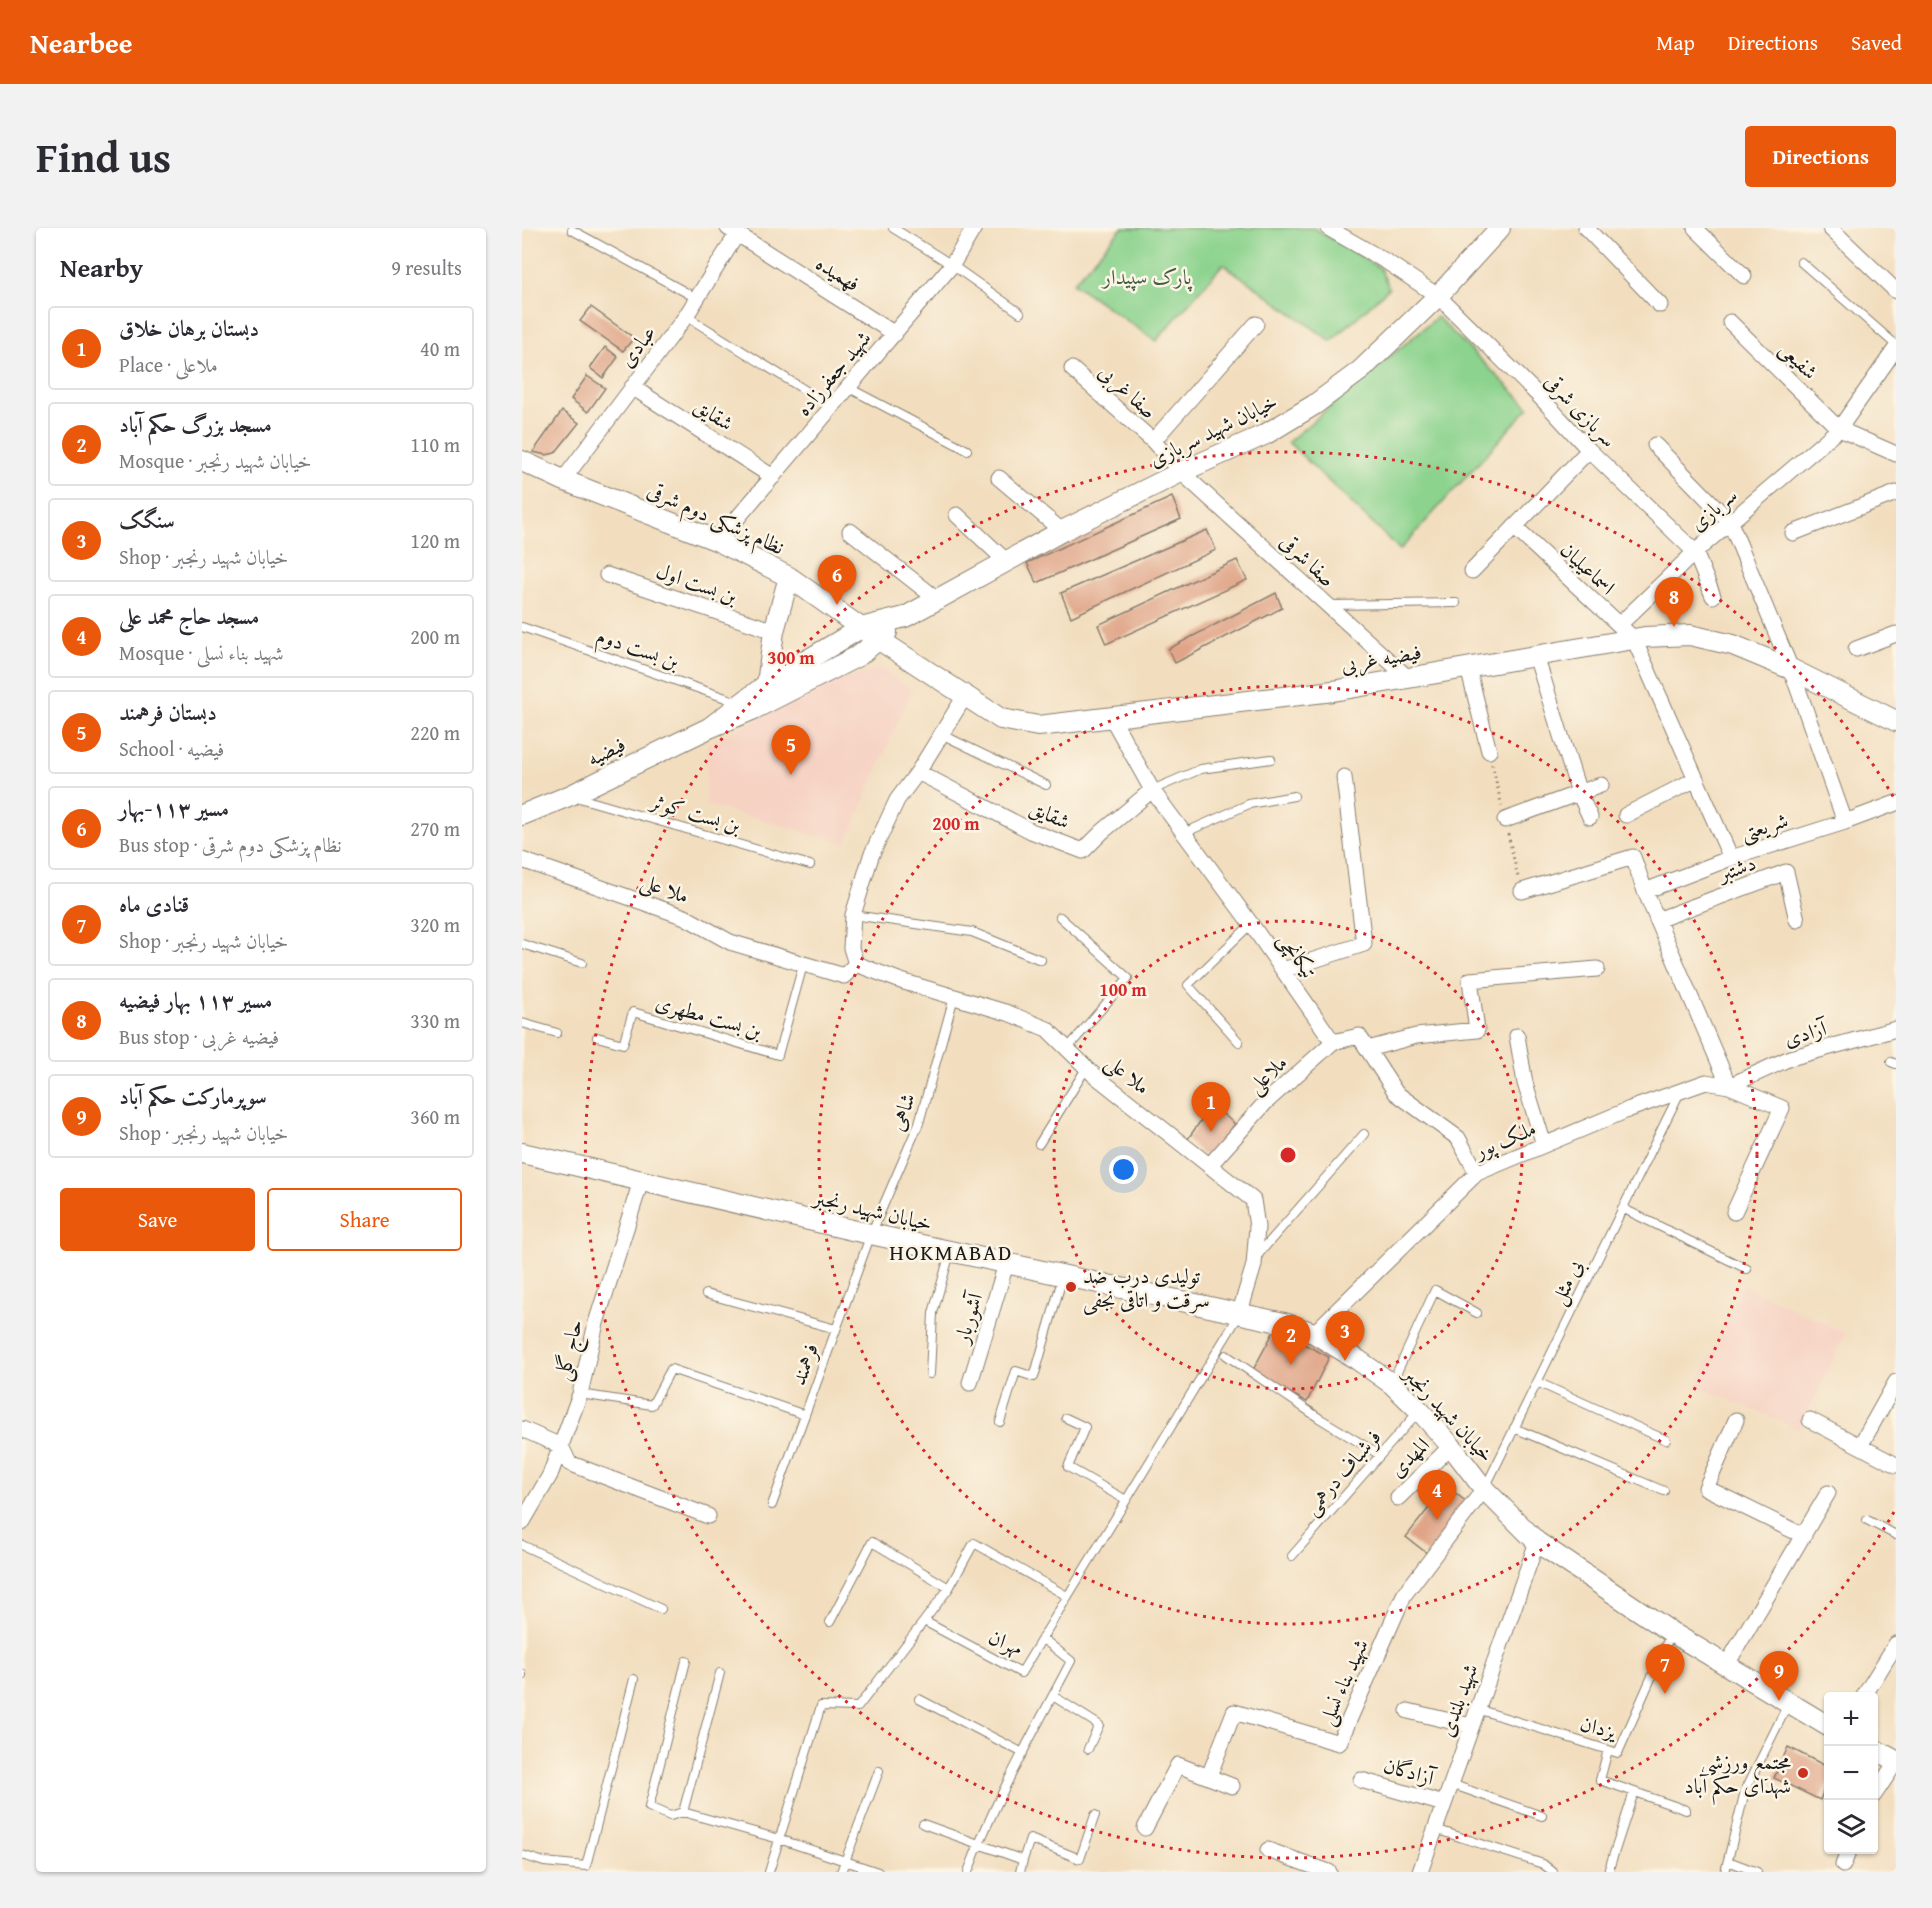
<!DOCTYPE html>
<meta charset="utf-8">
<style>
body{margin:0;font-family:"Gentium Book Plus",Amiri,serif;background:#f2f2f3;color:#2b2b33}
.controls{position:absolute;right:18px;bottom:18px;display:grid;overflow:hidden;border-radius:6px;box-shadow:0 2px 4px #0004}
.controls button{width:54px;height:54px;display:grid;place-items:center;padding:0;border:0;border-bottom:2px solid #e1e1e2;background:#fff;color:#2b2b33;font:30px sans-serif}
.you{position:absolute;left:602px;top:942px;width:21px;height:21px;margin:-15px;border:4px solid #fff;border-radius:50%;background:#1a73e8;box-shadow:0 0 0 9px #1a73e833}
.badge{display:grid;place-items:center;width:39px;height:39px;border-radius:50%;background:#ea580c;color:#fff;font-size:20px;font-weight:700}
.pin{position:absolute;translate:-50% -50px;filter:drop-shadow(0 2px 3px #0008)}
.pin::after{content:'';position:absolute;top:32px;width:21px;height:18px;background:inherit;clip-path:polygon(0 0,100% 0,50% 100%)}
.list{margin:0;padding:0;list-style:none}
h2{display:flex;justify-content:space-between;align-items:center;height:78px;margin:0;padding:0 24px;font-size:26px}
h2 small{font-size:20px;font-weight:400;color:#7c7c81}
.list li{display:grid;grid-template-columns:39px 1fr auto;gap:18px;align-items:center;box-sizing:border-box;height:84px;margin:0 12px 12px;padding:0 12px;border:2px solid #e1e1e2;border-radius:6px}
.list b{display:block;font-size:22px;white-space:nowrap}
.list p{margin:0;font-size:20px;white-space:nowrap;color:#7c7c81}
.list em{font-size:20px;font-style:normal;color:#7c7c81}
.actions{display:flex;gap:12px;padding:18px 24px}
.actions a{flex:1;padding:14px 0;border:2px solid #ea580c;border-radius:6px;text-align:center;font-size:21px;color:#ea580c}
.actions .main{background:#ea580c;color:#fff}
.icon{flex:none;width:33px;height:33px;fill:none;stroke:currentColor;stroke-width:2;stroke-linecap:round;stroke-linejoin:round}
.map{position:relative;flex:none;width:1374px;height:1644px;overflow:hidden;border-radius:6px}
header{display:flex;align-items:center;gap:36px;box-sizing:border-box;height:84px;padding:0 30px;background:#ea580c;color:#fff}
header strong{font-size:28px}
nav{display:flex;gap:33px;margin-inline-start:auto;font-size:21px}
.intro{display:flex;align-items:center;justify-content:space-between;box-sizing:border-box;height:144px;padding:0 36px}
h1{margin:0;font-size:42px}
.button{padding:15px 27px;border-radius:6px;background:#ea580c;color:#fff;font-size:21px;font-weight:700}
main{display:flex;gap:36px;padding:0 36px}
aside{flex:1;background:#fff;border-radius:6px;box-shadow:0 2px 4px #0004}
.map>svg:first-child{display:block}
.built{fill:#f6d2c3}
.green{fill:#8cd38e;stroke:#547855;stroke-width:1.5}
.building{fill:#e0a588}
.lines{fill:none;stroke-linecap:round;stroke-linejoin:round}
.service-casing{stroke:#877d6e;stroke-width:10}
.minor-casing{stroke:#877d6e;stroke-width:17}
.tertiary-casing{stroke:#877d6e;stroke-width:22}
.path{stroke:#877d6e;stroke-width:3;stroke-dasharray:1.5 4.5;stroke-linecap:butt}
.service{stroke:#fff;stroke-width:8}
.minor{stroke:#fff;stroke-width:15}
.tertiary{stroke:#fff;stroke-width:20}
.ring{fill:none;stroke:#d62828;stroke-width:3;stroke-dasharray:3 6}
.poi-dot{fill:#c8321e;stroke:#fcf5e5;stroke-width:2}
.labels{text-anchor:middle;dominant-baseline:central;stroke-width:5;stroke-linejoin:round;paint-order:stroke}
.street-label{font-size:21px;fill:#1c1c1c;stroke:#fcf5e5}
.park-label{font-size:21px;fill:#435c44;stroke:#fcf5e5}
.poi-label{font-size:21px;fill:#1c1c1c;stroke:#fcf5e5;text-anchor:start}
.neighbourhood-label{font-size:22px;letter-spacing:1.5px;fill:#1c1c1c;stroke:#fcf5e5}
.centre{fill:#d62828;stroke:#fcf5e5;stroke-width:3}
.ring-label{font-size:18px;text-anchor:middle;font-weight:bold;fill:#d62828;stroke:#fcf5e5;stroke-width:5;stroke-linejoin:round;paint-order:stroke}
</style>
<header>
<strong>Nearbee</strong>
<nav><a>Map</a><a>Directions</a><a>Saved</a></nav>
</header>
<div class="intro"><h1>Find us</h1><a class="button">Directions</a></div>
<main>
<aside>
<h2>Nearby<small>9 results</small></h2>
<ul class="list">
<li><span class="badge">1</span><div><b>دبستان برهان خلاق</b><p>Place · ملاعلی</p></div><em>40 m</em></li>
<li><span class="badge">2</span><div><b>مسجد بزرگ حکم آباد</b><p>Mosque · خیابان شهید رنجبر</p></div><em>110 m</em></li>
<li><span class="badge">3</span><div><b>سنگک</b><p>Shop · خیابان شهید رنجبر</p></div><em>120 m</em></li>
<li><span class="badge">4</span><div><b>مسجد حاج محمد علی</b><p>Mosque · شهید بناء نسلی</p></div><em>200 m</em></li>
<li><span class="badge">5</span><div><b>دبستان فرهمند</b><p>School · فیضیه</p></div><em>220 m</em></li>
<li><span class="badge">6</span><div><b>مسیر ۱۱۳-بهار</b><p>Bus stop · نظام پزشکی دوم شرقی</p></div><em>270 m</em></li>
<li><span class="badge">7</span><div><b>قنادی ماه</b><p>Shop · خیابان شهید رنجبر</p></div><em>320 m</em></li>
<li><span class="badge">8</span><div><b>مسیر ۱۱۳ بهار فیضیه</b><p>Bus stop · فیضیه غربی</p></div><em>330 m</em></li>
<li><span class="badge">9</span><div><b>سوپرمارکت حکم آباد</b><p>Shop · خیابان شهید رنجبر</p></div><em>360 m</em></li>
</ul>
<div class="actions"><a class="main">Save</a><a>Share</a></div>
</aside>
<div class="map">
<svg width="1374" height="1644" viewBox="0 0 1374 1644">
<rect width="100%" height="100%" fill="#fcf5e5"/>
<filter id="ink" filterUnits="userSpaceOnUse"><feTurbulence type="fractalNoise" baseFrequency=".0167" numOctaves="2"/><feDisplacementMap in="SourceGraphic" scale="12" xChannelSelector="R" yChannelSelector="G"/><feConvolveMatrix kernelMatrix="1 2 1 2 8 2 1 2 1" color-interpolation-filters="sRGB"/></filter>
<filter id="wash" filterUnits="userSpaceOnUse"><feTurbulence type="fractalNoise" baseFrequency=".008" numOctaves="4" result="noise"/><feDisplacementMap in="SourceGraphic" scale="24" xChannelSelector="R" yChannelSelector="G"/><feGaussianBlur stdDeviation="1.35" result="paint"/><feColorMatrix in="noise" values="0 0 0 0 0 0 0 0 0 0 0 0 0 0 0 0 0 1.4 0 .05"/><feComposite in="paint" operator="in"/></filter>
<g filter="url(#wash)">
<rect width="100%" height="100%" fill="#f2debf"/>
<path class="built" d="M359 441 390 462 324 615 184 577 185 516 318 450Z
M1220 1057 1324 1105 1278 1201 1174 1158Z"/>
<path class="green" d="M600 0H792L858 40 867 60 809 113 701 36 634 113 551 55Z
M915 89 1007 179 878 322 766 214Z"/>
<g id="blocks">
<path class="building" d="M69 79 112 110 101 123 58 93Z
M83 119 96 129 81 150 68 140Z
M65 148 83 160 66 184 49 171Z
M40 183 57 195 33 225 24 227 11 224Z
M650 269 659 291 515 355 505 335Z
M685 302 694 322 549 389 539 365Z
M715 332 725 352 584 416 576 397Z
M754 365 760 380 653 435 646 421Z
M690 877 713 896 690 926 681 927 665 912Z
M753 1101 807 1129 785 1174 730 1144Z
M924 1258 946 1275 906 1326 884 1309Z
M1266 1519 1306 1539V1552L1298 1572 1252 1550Z"/>
</g>
</g>
<g filter="url(#ink)">
<use href="#blocks" fill-opacity="0" stroke="#877d6e" stroke-width="1.5"/>
<g class="lines">
<defs>
<path id="service" d="M371 0 430 37 498 85
M50 2 176 71
M1279 34 1374 117
M164 88 310 179
M327 160 445 222
M809 377 934 375
M0 399 218 475
M419 506 524 557
M630 562 679 541 749 531
M54 569 288 637
M662 605 727 576 772 568
M331 687 450 704 519 732
M538 689 606 750 545 821
M0 716 60 735
M0 795 35 805
M75 809 101 816 111 784 256 827 281 737
M717 814 666 757 729 696
M1369 834 1374 836
M517 916 565 839
M1100 980 1225 1041
M734 1029 842 906
M184 1066 314 1101
M704 1127 797 1190 858 1227
M408 1146 411 1085 428 1025
M1015 1154 1144 1212
M870 1155 913 1062 955 1085
M58 1166 130 1177 149 1141 283 1187
M544 1190 563 1199 546 1239 604 1272
M478 1194 494 1143 512 1149 541 1048
M992 1200 1142 1263
M963 1260 1158 864
M250 1277 349 1006 397 895 432 769
M1345 1292 1374 1307
M0 1317 139 1381
M770 1328 896 1184
M402 1393 427 1360 452 1315 545 1368
M308 1394 350 1314 427 1360
M198 1445 161 1584 257 1611 356 1644
M0 1448V1446
M531 1468 577 1497 566 1521
M397 1471 501 1525
M955 1481 1096 1525 1149 1405
M1086 1522 1078 1552 1164 1582
M929 1556 1020 1588
M161 1584 148 1588 127 1579 164 1433
M401 1596 501 1632 508 1611 558 1631 573 1587
M913 1601 1021 1636 1031 1644
M0 1627 22 1634 64 1638 112 1451
M1206 1633 1235 1644
M247 1644 299 1478 336 1479 402 1393 499 1445 717 1087
M319 1644 357 1543
M446 1644C473 1571 513 1502 549 1433L520 1410
M498 1644 501 1632
M1086 1644 1112 1564
M1203 1644 1223 1563 1266 1476"/>
<path id="minor" d="M206 0 373 106
M806 0 865 34 916 68 1020 171 1067 222 1173 324 1191 368
M1064 0 1138 77
M1173 0 1222 48
M1308 0 1374 63
M1208 94 1317 201 1374 226
M550 141 631 213 659 244 886 450
M110 159 251 249
M631 213 734 96
M1133 217 1208 294 1269 441 1323 594
M477 250 540 303
M41 252 164 88 215 6
M435 287 485 334
M992 299 1112 411 1209 630
M328 303 416 372
M1271 305 1374 265
M196 313 430 37 452 0
M950 343 1067 222
M85 347 252 403
M1097 397 1173 324 1317 201 1374 120
M1334 421 1374 406
M1014 428 1057 565 1068 589
M946 440 967 523
M443 468 396 544 375 572 349 628 331 687 329 720 334 736 379 753 486 785 525 801 571 846 731 972 735 999 732 1037 717 1087
M590 490 630 562 729 696 811 814
M396 544 509 603 561 623 580 604 630 562
M1104 587 1174 551
M983 592 1079 557
M0 632 163 689 208 714 322 748 334 736
M1000 663 1111 629 1123 663 1207 858
M1123 663 1209 630 1323 594 1374 575
M1135 692 1264 644 1275 692
M761 742 842 716 822 549
M995 808 1003 855 1022 917
M846 821 894 808 955 802 948 752 1075 741
M1207 858 1268 830 1374 801
M687 938 743 875 811 814 837 808 874 865 936 910 955 945
M792 1105 955 945 1108 881 1184 854 1207 858 1260 880 1212 984
M448 1155 484 1036
M1214 1192 1184 1260 1282 1308
M1288 1192 1374 1237
M0 1201 39 1218 47 1235 186 1288
M1338 1218 1374 1154
M876 1270 929 1218
M0 1295 28 1247 58 1166 74 1095 119 953
M1204 1438 1306 1265
M1342 1468 1374 1416
M886 1483 949 1498
M687 1548 712 1484 817 1515 882 1367 962 1261
M839 1552 922 1576
M1352 1567 1374 1534
M623 1600 656 1537 710 1558
M746 1622 807 1644
M1321 1637 1327 1622
M898 1644 1015 1314"/>
<path id="tertiary" d="M0 233 41 252 196 313 267 349 339 400 479 491 516 498 811 463 1123 409 1168 407 1211 417 1269 441 1374 493
M245 456 252 403 267 349
M187 500 245 456 339 400 383 389 540 303 659 244 744 206 792 177 839 142 916 68 978 0
M0 587 49 567 187 500 232 481 338 427 365 404
M0 925 330 1002 762 1095 792 1105 836 1132 870 1156 897 1182 929 1218 962 1261 1015 1314 1149 1404 1306 1498
M1352 1521 1374 1533"/>
</defs>
<use href="#service" class="service-casing"/>
<use href="#minor" class="minor-casing"/>
<use href="#tertiary" class="tertiary-casing"/>
<path class="path" d="M970 536 980 579
M986 606 996 649"/>
<use href="#service" class="service"/>
<use href="#minor" class="minor"/>
<use href="#tertiary" class="tertiary"/>
</g>
</g>
<g class="ring">
<circle cx="766" cy="927" r="234"/>
<circle cx="766" cy="927" r="469"/>
<path d="M1372 1284A703 703 0 1 1 1372 570"/>
</g>
<g class="poi-dot">
<circle cx="549" cy="1059" r="6"/>
<circle cx="1281" cy="1545" r="6"/>
</g>
<g class="labels">
<g class="street-label">
<text transform="translate(316 45) rotate(32)">فهمیده</text>
<text transform="translate(115 118) rotate(-53)">عبادی</text>
<text transform="translate(1277 132) rotate(45)">شفیعی</text>
<text transform="translate(311 145) rotate(-50)">شهید جعفرزاده</text>
<text transform="translate(606 163) rotate(42)">صفا غربی</text>
<text transform="translate(1059 182) rotate(46)">سربازی شرقی</text>
<text transform="translate(192 186) rotate(33)">شقایق</text>
<text transform="translate(691 202) rotate(-26)">خیابان شهید سربازی</text>
<text transform="translate(1191 281) rotate(-40)">سربازی</text>
<text transform="translate(194 290) rotate(24)">نظام پزشکی دوم شرقی</text>
<text transform="translate(786 332) rotate(43)">صفا شرقی</text>
<text transform="translate(1066 340) rotate(43)">اسماعیلیان</text>
<text transform="translate(175 355) rotate(19)">بن بست اول</text>
<text transform="translate(116 420) rotate(19)">بن بست دوم</text>
<text transform="translate(859 430) rotate(-10)">فیضیه غربی</text>
<text transform="translate(84 523) rotate(-26)">فیضیه</text>
<text transform="translate(174 585) rotate(16)">بن بست کوثر</text>
<text transform="translate(528 586) rotate(24)">شقایق</text>
<text transform="translate(1242 598) rotate(-18)">شریعتی</text>
<text transform="translate(1215 640) rotate(-20)">دشتبر</text>
<text transform="translate(143 660) rotate(20)">ملا علی</text>
<text transform="translate(776 727) rotate(55)">تیکانچی</text>
<text transform="translate(187 788) rotate(16)">بن بست مطهری</text>
<text transform="translate(1283 805) rotate(-16)">آزادی</text>
<text transform="translate(606 846) rotate(39)">ملا علی</text>
<text transform="translate(745 846) rotate(-43)">ملاعلی</text>
<text transform="translate(380 884) rotate(-71)">شاهی</text>
<text transform="translate(983 911) rotate(-23)">ملک پور</text>
<text transform="translate(351 982) rotate(13)">خیابان شهید رنجبر</text>
<text transform="translate(1044 1054) rotate(-64)">بی مثل</text>
<text transform="translate(446 1090) rotate(-73)">آشوربار</text>
<text transform="translate(46 1122) rotate(-77)">حاج گلی</text>
<text transform="translate(282 1136) rotate(-70)">فرهمند</text>
<text transform="translate(927 1186) rotate(47)">خیابان شهید رنجبر</text>
<text transform="translate(887 1229) rotate(-45)">المهدی</text>
<text transform="translate(820 1244) rotate(-49)">فرشباف درهمی</text>
<text transform="translate(484 1414) rotate(23)">مهران</text>
<text transform="translate(821 1454) rotate(-66)">شهید بناء نسلی</text>
<text transform="translate(936 1472) rotate(-70)">شهید بلندی</text>
<text transform="translate(1076 1499) rotate(15)">یزدان</text>
<text transform="translate(887 1543) rotate(16)">آزادگان</text>
</g>
<g class="park-label">
<text x="625" y="48">پارک سپیدار</text>
</g>
<g class="poi-label">
<text x="561" y="1047">تولیدی درب ضد<tspan x="561" dy="24">سرقت و اتاقی نجفی</tspan></text>
<text x="1269" y="1533" text-anchor="end">مجتمع ورزشی<tspan x="1269" dy="24">شهدای حکم آباد</tspan></text>
</g>
<g class="neighbourhood-label">
<text x="429" y="1024">HOKMABAD</text>
</g>
</g>
<circle cx="766" cy="927" r="9" class="centre"/>
<g class="ring-label">
<text x="269" y="436">300 m</text>
<text x="434" y="602">200 m</text>
<text x="601" y="768">100 m</text>
</g>
</svg>
<div class="controls">
<button>+</button>
<button>−</button>
<button><svg class="icon" aria-label="layers" viewBox="0 0 24 24"><path d="M12 4l9 5-9 5-9-5zM3 14l9 5 9-5"/></svg></button>
</div>
<div class="you"></div>
<div class="pin badge" style="left:689px;top:904px">1</div>
<div class="pin badge" style="left:769px;top:1137px">2</div>
<div class="pin badge" style="left:823px;top:1133px">3</div>
<div class="pin badge" style="left:915px;top:1292px">4</div>
<div class="pin badge" style="left:269px;top:547px">5</div>
<div class="pin badge" style="left:315px;top:377px">6</div>
<div class="pin badge" style="left:1143px;top:1466px">7</div>
<div class="pin badge" style="left:1152px;top:399px">8</div>
<div class="pin badge" style="left:1257px;top:1473px">9</div>
</div>
</main>
